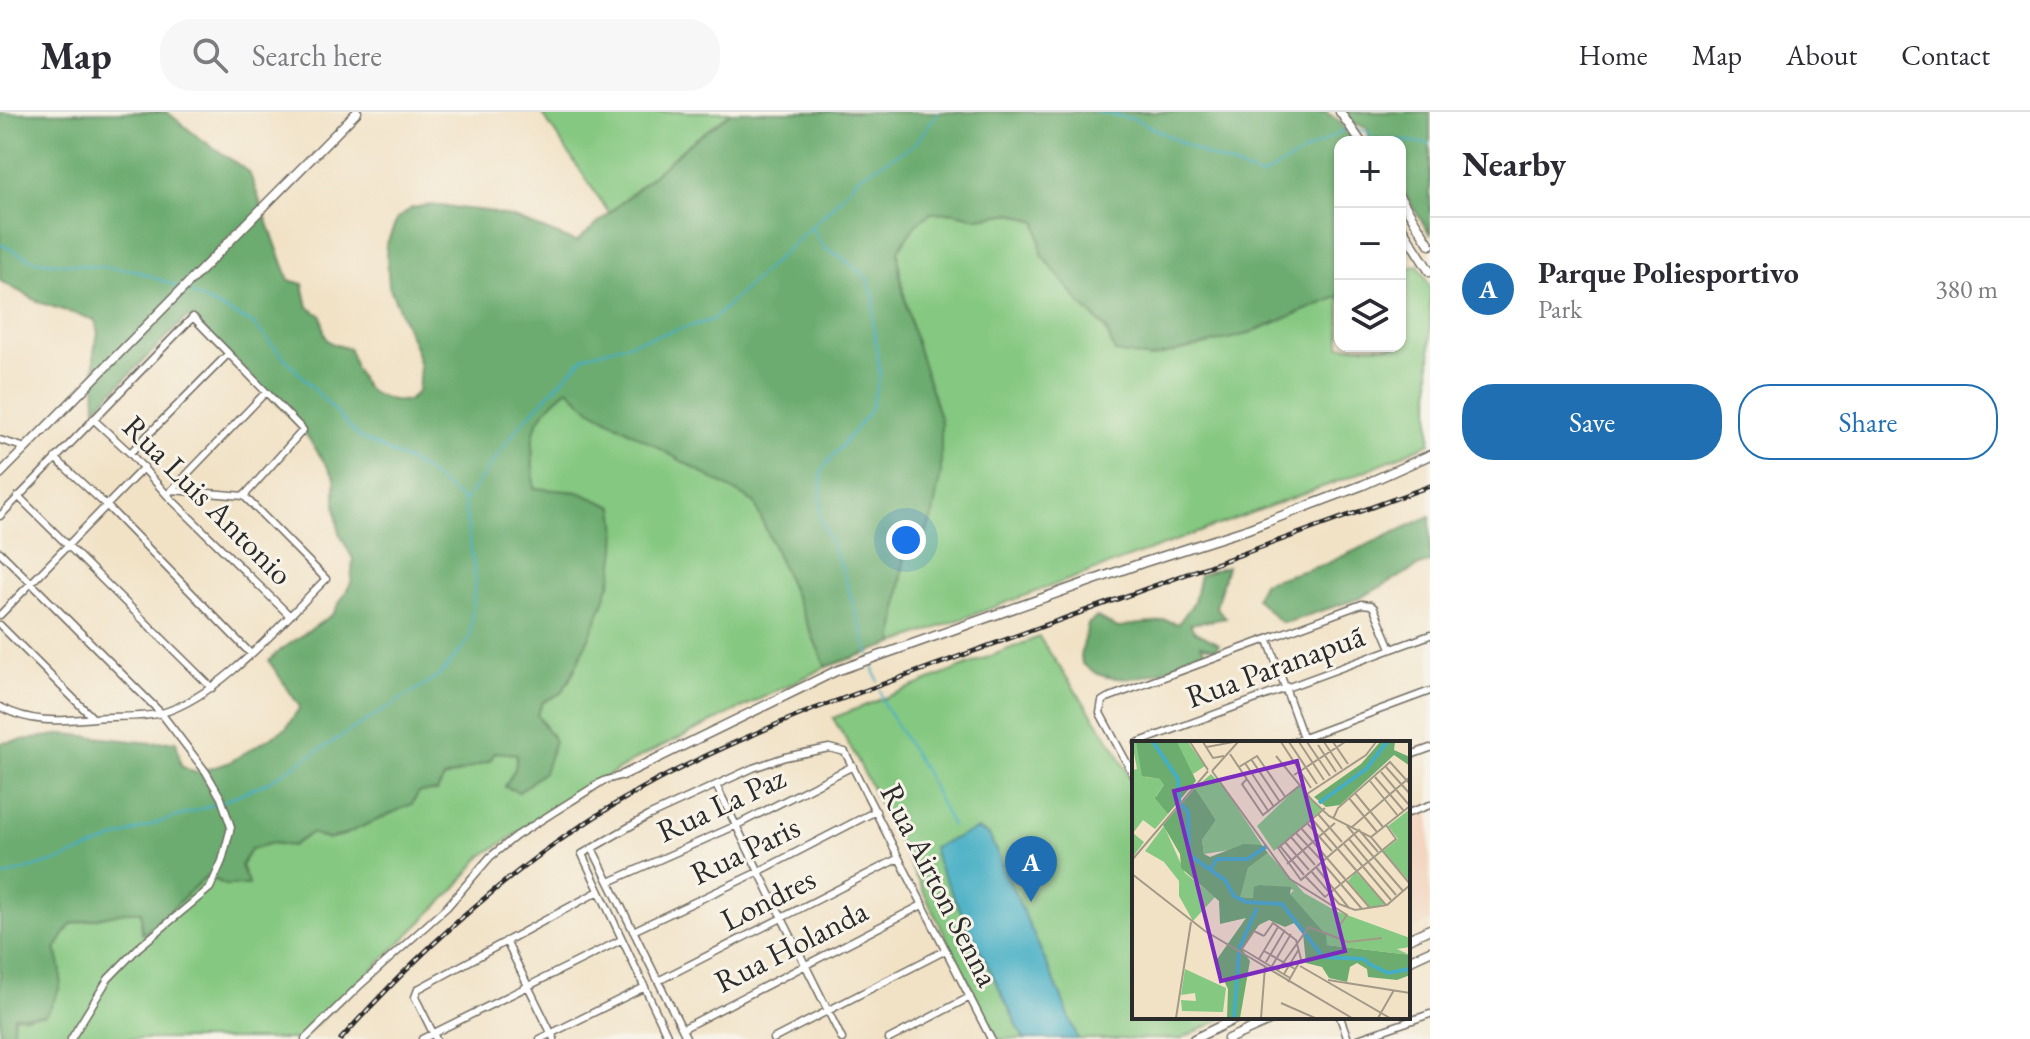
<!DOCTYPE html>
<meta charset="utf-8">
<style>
body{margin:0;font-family:"EB Garamond",serif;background:#f7f7f7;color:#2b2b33}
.controls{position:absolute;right:24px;top:24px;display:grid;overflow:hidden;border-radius:16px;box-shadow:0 2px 6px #0004}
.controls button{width:72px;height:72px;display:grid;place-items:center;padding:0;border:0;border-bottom:2px solid #e1e1e2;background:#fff;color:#2b2b33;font:40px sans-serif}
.you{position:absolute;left:906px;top:428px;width:28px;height:28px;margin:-20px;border:6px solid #fff;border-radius:50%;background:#1a73e8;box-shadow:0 0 0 12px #1a73e833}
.badge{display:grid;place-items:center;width:52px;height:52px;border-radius:50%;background:#1f6fb2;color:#fff;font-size:26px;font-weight:700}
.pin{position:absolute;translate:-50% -66px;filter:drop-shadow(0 2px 4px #0008)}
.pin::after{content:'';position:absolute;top:42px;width:28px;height:24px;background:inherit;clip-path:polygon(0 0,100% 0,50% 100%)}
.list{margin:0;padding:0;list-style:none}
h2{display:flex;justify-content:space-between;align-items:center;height:104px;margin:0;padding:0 32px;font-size:34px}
h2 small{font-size:26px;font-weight:400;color:#7c7c81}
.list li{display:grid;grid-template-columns:52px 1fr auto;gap:24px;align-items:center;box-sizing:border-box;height:144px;padding:0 32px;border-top:2px solid #e1e1e2}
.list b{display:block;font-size:30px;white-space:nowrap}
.list p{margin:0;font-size:26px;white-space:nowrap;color:#7c7c81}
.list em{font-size:26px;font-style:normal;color:#7c7c81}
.actions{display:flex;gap:16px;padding:24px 32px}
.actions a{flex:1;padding:18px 0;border:2px solid #1f6fb2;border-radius:32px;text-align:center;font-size:28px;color:#1f6fb2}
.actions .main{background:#1f6fb2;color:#fff}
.icon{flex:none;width:44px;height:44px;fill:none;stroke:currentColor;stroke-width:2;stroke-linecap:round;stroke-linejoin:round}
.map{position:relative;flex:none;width:1430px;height:927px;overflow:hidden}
header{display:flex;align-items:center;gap:48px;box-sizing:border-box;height:112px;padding:0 40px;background:#fff;border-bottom:2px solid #e1e1e2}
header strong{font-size:38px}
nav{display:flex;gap:44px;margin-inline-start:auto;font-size:28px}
.search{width:560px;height:72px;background:#f7f7f7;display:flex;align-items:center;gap:20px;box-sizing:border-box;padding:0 28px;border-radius:32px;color:#7c7c81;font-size:30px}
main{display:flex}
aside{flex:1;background:#fff}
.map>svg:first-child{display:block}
.built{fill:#f3d4bf}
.green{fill:#85c881;stroke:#587a56;stroke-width:2}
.forest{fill:#6cac6f;stroke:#4c6c4d;stroke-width:2}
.water{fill:#45aec4;stroke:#386c78;stroke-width:2}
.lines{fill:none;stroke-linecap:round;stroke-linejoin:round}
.stream{stroke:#45aec4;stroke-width:2}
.street-casing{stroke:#706b61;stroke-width:9}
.secondary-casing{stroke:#706b61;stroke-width:11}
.street{stroke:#fff;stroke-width:6}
.secondary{stroke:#fff;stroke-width:8}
.rail-casing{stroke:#2b2b2b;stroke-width:5}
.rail{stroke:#f7f3e8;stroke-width:2;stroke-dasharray:6;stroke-linecap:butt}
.labels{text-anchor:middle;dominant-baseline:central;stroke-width:6;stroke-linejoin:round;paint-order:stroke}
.street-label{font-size:32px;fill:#2b2b2b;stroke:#f7f3e8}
.inset-river{fill:none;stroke:#45aec4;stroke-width:4}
.inset-road{fill:none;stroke:#a29988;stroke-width:2}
.view{fill:#7b2cbf;fill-opacity:0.15;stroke:#7b2cbf;stroke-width:4}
.inset-edge{fill:none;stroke:#2b2b2b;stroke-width:4}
</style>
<header>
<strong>Map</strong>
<div class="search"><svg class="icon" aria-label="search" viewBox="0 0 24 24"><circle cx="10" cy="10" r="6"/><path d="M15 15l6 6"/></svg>Search here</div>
<nav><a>Home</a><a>Map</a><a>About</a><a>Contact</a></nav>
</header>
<main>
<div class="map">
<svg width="1430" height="927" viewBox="0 0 1430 927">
<rect width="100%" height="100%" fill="#f7f3e8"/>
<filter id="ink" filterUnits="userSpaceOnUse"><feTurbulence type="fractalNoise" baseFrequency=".0125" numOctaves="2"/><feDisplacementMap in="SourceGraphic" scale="16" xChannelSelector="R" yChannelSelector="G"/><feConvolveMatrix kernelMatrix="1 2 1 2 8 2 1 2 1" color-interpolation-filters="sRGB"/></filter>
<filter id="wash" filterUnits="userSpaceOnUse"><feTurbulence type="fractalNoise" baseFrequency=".006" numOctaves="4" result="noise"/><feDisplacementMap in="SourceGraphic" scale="32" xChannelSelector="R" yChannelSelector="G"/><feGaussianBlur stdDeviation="1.8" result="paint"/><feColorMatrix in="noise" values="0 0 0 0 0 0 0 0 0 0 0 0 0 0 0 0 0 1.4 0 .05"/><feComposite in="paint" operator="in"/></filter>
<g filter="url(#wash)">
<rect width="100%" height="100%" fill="#f1e2c6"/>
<path class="built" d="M1430 698V809L1408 819V706Z"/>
<path class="green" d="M541 0H732L689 32 609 101Z
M951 100 978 106 1014 101 1037 110 1042 143 1081 192 1104 215 1115 240 1244 223 1340 184V234H1400V160L1418 153 1430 175V331L1355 363 893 532 905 441 923 429 933 402 941 309 913 221 900 165 898 139 916 112 931 101Z
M568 277 590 297 754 390 826 555 640 645 601 668 482 744 454 778 301 927H12L14 904 29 905 58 845 55 837 71 812 124 800H141V813L166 805 184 783 207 764 226 773 248 772 241 754 251 737 272 731 292 734 311 721 419 680 444 666 459 661 495 640 518 641 515 657 505 674 519 680 545 613 537 604 543 590 561 581 570 567 612 468 578 380 534 377C532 326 525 311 568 277Z
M1039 525 1115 636 1134 675V905H1226L1180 927H997L854 641 833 606Z"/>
<path class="forest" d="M167 0 198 25 249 60 289 168 303 172 308 195 322 204C325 229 324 231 349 236 360 273 367 289 408 289L418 279 420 255 415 235 389 174 386 134 397 107 412 96 429 93 487 99 517 107 576 130 689 32 732 0H1326L1340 10 1352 30H1340V184L1244 223 1150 246 1115 240 1106 216 1081 192 1042 143 1037 110 1014 101 978 106 950 100 931 101 916 112 898 139 900 165 913 221 941 309V360L933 402 923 429 904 441 893 532 826 555 754 390 590 297 568 277C525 311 532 326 534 376L578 380 614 395C626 456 595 513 570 567L561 581 543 590 537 603 555 629 544 660 519 680 505 675 515 657 517 642 495 640 490 649 444 666 437 679 419 680 412 692 344 723 327 727 311 721 292 734 272 731 251 737 241 754 249 773H226L207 764C184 783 167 805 142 822L141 800H124L71 812 55 837C66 866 62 878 45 903L14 904 12 927H0V631L65 622 152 631 176 629 181 654 195 661 228 651 286 616 300 595 269 549 278 540 333 502 351 471 353 447 339 421 335 393V366L303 318 193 205 185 207 96 296 94 240 98 221 95 208 41 191 0 169V1Z
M1344 0H1430V122L1400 75V30H1369L1368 17 1351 9Z
M1430 404V450L1415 456 1360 486 1288 510H1280L1256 486 1262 471 1326 452Z
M1227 454 1216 495 1226 506 1190 512 1194 519 1219 532 1216 537 1201 533 1206 540C1178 555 1130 575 1098 562 1093 560 1087 555 1082 552L1081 543 1088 512 1097 505 1118 516C1135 510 1149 514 1165 508L1178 512 1194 490 1200 463Z"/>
<path class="water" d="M977 717 989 723 1061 884 1078 927H1024L938 753 933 735Z"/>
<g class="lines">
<path class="stream" d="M1097 0 1135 7 1208 44 1261 65 1349 15
M1355 17 1368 20 1375 29 1389 27 1430 32
M811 115 825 137 839 143 867 166 874 185 873 210 880 263 870 299 822 358 820 405 844 462 870 545
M0 132 35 149 134 158 176 174
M192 182 252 211 359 325 420 355 464 389
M872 551 878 569
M880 578 884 593 923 656 952 714
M224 689 268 670 440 563 470 527 475 466 464 390 519 314 585 244 712 208 829 98 860 64 915 32 938 0
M0 765 63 747 142 716 219 691"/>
</g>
</g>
<g filter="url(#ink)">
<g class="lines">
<defs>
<path id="street" d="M93 307 130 341 167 383 289 503
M0 328 26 336
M130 341 228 242
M55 346 107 394 251 542
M172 378 244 384
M167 383 266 280
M18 384 212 576
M0 404 193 205 303 318 244 384
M0 440 161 601 206 660 221 686 231 715 222 749 210 776 138 836 108 867 71 927
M0 503 144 355
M0 513 93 606
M1268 528 1305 631
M0 595C34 612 58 609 95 606 114 604 144 606 162 601 222 583 282 510 326 467L244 384
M1137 631 1430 523
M1290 631 1430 579
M1408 644 1430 636
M1134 664 1100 601 1102 589 1107 586 1362 492 1371 493 1374 496 1391 536
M716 673 842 927
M1408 701 1430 693
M592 736 687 927
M609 770 735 714 853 654
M633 819 758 760 876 699
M506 829 554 927
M658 869 899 746
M1340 905 1348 927
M682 917 922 793
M305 927 358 875 447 795 490 745 516 724 603 669 623 663
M422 927 621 828
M436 927 415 885 418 877 599 779
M540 927 645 875
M669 927 582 742 648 704 753 656 785 645 829 636 845 640 991 927
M773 927 946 838
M889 927 970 885
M1358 927 1430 902"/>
<path id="secondary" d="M1340 0 1361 30
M1400 86 1430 133
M1400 113 1430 160
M0 362 357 0
M623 663 836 559 1142 451 1245 418 1363 373 1430 343
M1408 827 1430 817
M1408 849 1430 839
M1194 927 1239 905
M1228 927 1278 905"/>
</defs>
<use href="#street" class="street-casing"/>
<use href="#secondary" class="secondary-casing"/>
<use href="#street" class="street"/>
<use href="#secondary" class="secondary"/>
<defs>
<path id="rail" d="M341 927C431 826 535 734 654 670 706 642 760 619 814 597L1430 374"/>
</defs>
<use href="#rail" class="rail-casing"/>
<use href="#rail" class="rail"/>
</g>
</g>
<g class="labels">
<g class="street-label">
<text transform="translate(208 388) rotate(45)">Rua Luis Antonio</text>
<text transform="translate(1275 554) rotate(-20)">Rua Paranapuã</text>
<text transform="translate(721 692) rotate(-25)">Rua La Paz</text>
<text transform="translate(745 738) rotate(-26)">Rua Paris</text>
<text transform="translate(940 773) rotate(63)">Rua Airton Senna</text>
<text transform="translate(768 787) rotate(-27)">Londres</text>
<text transform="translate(791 834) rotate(-27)">Rua Holanda</text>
</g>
</g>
<g transform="translate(1132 629)">
<rect width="278" height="278" fill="#f1e2c6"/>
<path d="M0 1H4L14 36 29 38 32 44 24 55 36 73 23 88 11 79 1 92 12 101 0 117V29L5 28ZM35 1H56L73 25 61 33 64 40ZM79 33 93 48 130 104 72 113 70 99 84 79 63 47ZM167 45 190 68 142 110 125 85ZM278 68V141L251 110 266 98 256 85ZM32 85 53 132 83 156 61 180 47 155V140L32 121 13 110ZM136 112 172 152 204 170 278 197V206L265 208 278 214 195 204 158 153 162 149 131 144 122 157 107 156 116 127ZM224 131 253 163 239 167 216 140ZM53 228 94 247 91 271 50 270 49 259 64 260 63 252 49 254Z" fill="#85c881"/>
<path d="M4 1H45L64 40 36 73 23 57 32 44 28 38 10 35ZM248 1H263L262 9 278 16V25L262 14 208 64 194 66 182 56 229 23ZM63 47 84 79 70 99 72 113 78 116 112 103 130 104 136 112 116 127 108 156 121 157 122 146 128 144 159 146 158 153 194 194 195 204 278 214V234L265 239 236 236 235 228 225 222 218 226 215 241 197 237 190 226 174 222 171 193 162 182 153 186 137 179 127 184 110 208 118 220 108 277H95L96 248 83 221 114 177 88 183 87 160 49 127 48 113 31 84Z" fill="#6cac6f"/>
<path class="inset-river" d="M21 1 46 38 47 61 56 71 57 114 93 139 102 155 114 161 150 163 191 216 232 218 237 223M187 62 234 28 255 1M78 129 85 118H116L135 105M107 208 125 167M237 223 256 232 278 228M102 277 107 211"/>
<path class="inset-road" d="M58 1 76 29M71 1 81 17 92 15M149 1 179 47M157 1 185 43M167 1 192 39M175 1 198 35M192 1 210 28M201 1 216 23M186 4 204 31M75 6 101 1M98 13 137 71M144 15 179 58 197 75 239 96 278 143M119 18 148 61M113 22 142 66M107 26 125 15 154 57M254 26 278 53M80 30 158 138 215 174 208 184M80 30 106 1M249 31 278 65M162 34 213 1M243 36 272 70M115 38 110 43 131 74 167 45M238 40 266 75M223 52 251 86M175 53 234 14 244 1M217 57 245 91M193 67 146 107 169 139 227 89 246 111M186 73 210 101M180 78 254 164M201 78 206 67 258 21 278 43M175 82 200 110M215 85 271 150M220 86 278 36M169 87 238 167M164 92 189 119M159 96 183 124M239 96 278 65M217 98 264 154M153 101 177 129M212 103 259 159M148 105 172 134M0 119 76 30M190 121 230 168M155 123 203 82M184 126 217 167M179 130 207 163 223 169 255 164 278 144M0 133 73 190 220 277M173 135 193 156 264 98 254 84M132 195 141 182 164 199 169 218 156 241M132 195 122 190 110 208 158 237M132 210 163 228M127 218 146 186M134 221 153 189M140 225 159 193M168 225 258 277M146 229 177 186 216 201 250 197M152 233 167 208M196 239 278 252M149 262 183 277M44 277 59 181M129 277 133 226M246 277 262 249"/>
<path class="view" d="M165 20 213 210 89 240 42 50Z"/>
<rect width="278" height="278" class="inset-edge"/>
</g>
</svg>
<div class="controls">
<button>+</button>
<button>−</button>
<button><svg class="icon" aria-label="layers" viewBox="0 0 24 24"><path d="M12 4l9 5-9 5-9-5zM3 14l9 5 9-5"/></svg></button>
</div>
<div class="you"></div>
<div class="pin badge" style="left:1031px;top:790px">A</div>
</div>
<aside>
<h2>Nearby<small></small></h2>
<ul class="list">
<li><span class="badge">A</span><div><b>Parque Poliesportivo</b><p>Park</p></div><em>380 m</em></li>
</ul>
<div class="actions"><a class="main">Save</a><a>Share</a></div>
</aside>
</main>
